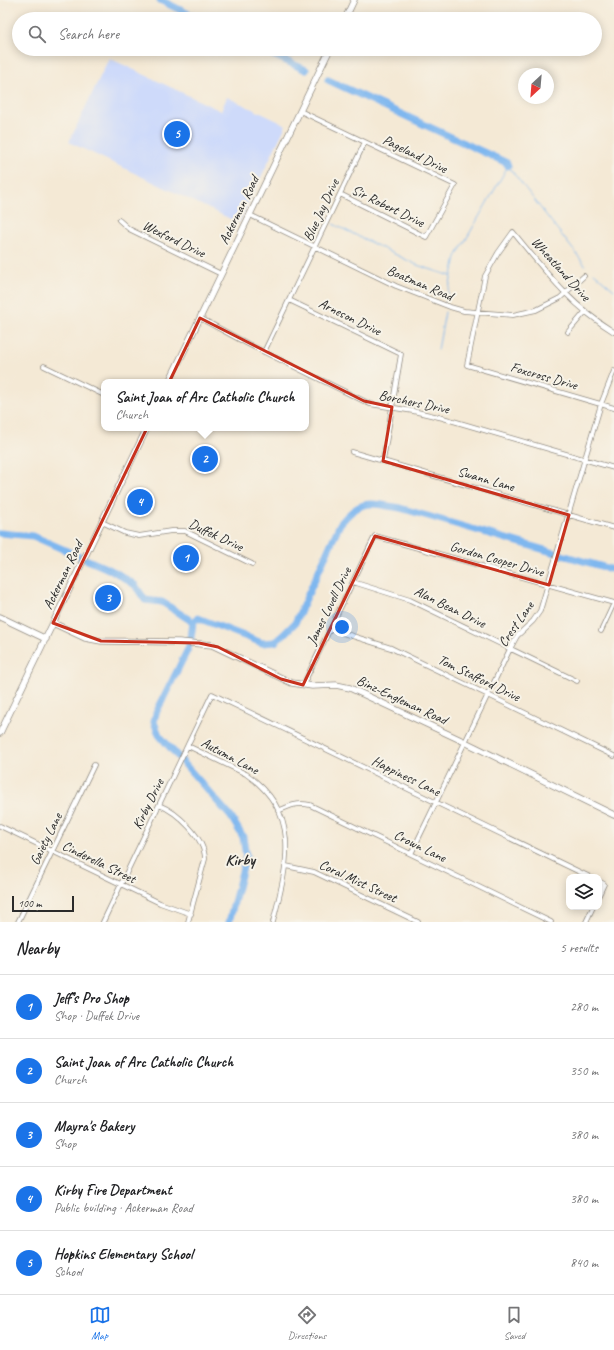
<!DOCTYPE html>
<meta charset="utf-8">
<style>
body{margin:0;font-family:Caveat,sans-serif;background:#f2f2f2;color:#202124}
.controls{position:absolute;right:12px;bottom:12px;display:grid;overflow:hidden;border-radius:8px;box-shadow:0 2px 10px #0003}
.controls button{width:36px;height:36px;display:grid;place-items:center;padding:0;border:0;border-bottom:1px solid #e0e0e0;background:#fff;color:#202124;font:20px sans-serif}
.compass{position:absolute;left:518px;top:68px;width:36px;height:36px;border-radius:50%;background:#fff;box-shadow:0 2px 10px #0003;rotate:206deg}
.scale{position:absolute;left:12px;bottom:10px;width:62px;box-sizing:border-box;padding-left:4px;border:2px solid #2b2b2b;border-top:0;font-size:11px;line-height:14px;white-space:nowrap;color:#2b2b2b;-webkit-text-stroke:3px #f7f3e8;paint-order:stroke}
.you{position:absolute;left:342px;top:627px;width:14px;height:14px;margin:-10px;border:3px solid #fff;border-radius:50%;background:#1a73e8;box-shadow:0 0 0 6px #1a73e833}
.badge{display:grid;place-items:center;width:26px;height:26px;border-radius:50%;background:#1a73e8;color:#fff;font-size:13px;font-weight:700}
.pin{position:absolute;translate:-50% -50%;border:2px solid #fff;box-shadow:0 1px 4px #0006}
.popup{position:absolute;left:101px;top:379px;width:208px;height:52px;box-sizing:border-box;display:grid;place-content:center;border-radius:8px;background:#fff;filter:drop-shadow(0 1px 3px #0005);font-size:13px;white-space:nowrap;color:#757577}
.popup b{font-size:15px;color:#202124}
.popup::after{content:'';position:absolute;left:50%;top:100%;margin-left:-8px;border:8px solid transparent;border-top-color:#fff}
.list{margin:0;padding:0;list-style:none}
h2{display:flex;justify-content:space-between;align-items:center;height:52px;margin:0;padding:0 16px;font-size:17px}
h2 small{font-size:13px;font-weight:400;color:#757577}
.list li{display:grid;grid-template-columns:26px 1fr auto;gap:12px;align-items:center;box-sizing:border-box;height:64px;padding:0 16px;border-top:1px solid #e0e0e0}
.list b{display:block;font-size:15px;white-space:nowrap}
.list p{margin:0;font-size:13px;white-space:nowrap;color:#757577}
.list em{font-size:13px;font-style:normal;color:#757577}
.icon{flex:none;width:22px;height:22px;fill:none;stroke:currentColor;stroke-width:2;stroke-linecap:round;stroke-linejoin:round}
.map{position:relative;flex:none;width:614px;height:922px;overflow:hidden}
.search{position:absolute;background:#fff;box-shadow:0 2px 10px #0003;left:12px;right:12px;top:12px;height:44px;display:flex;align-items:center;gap:10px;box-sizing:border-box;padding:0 14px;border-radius:22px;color:#757577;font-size:15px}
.sheet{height:372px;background:#fff}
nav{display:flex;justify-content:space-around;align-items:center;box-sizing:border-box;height:56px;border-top:1px solid #e0e0e0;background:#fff;font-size:11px;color:#757577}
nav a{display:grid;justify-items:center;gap:2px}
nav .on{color:#1a73e8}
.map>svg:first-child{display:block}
.built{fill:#cedafa}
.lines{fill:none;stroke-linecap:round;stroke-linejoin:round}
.stream{stroke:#7fb7ef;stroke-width:1}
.river{stroke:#7fb7ef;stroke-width:7}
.street-casing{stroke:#908a80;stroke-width:5.5}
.secondary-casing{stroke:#908a80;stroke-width:7}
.street{stroke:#fff;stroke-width:4}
.secondary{stroke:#fff;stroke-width:5.5}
.marked{fill:none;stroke:#c8321e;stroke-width:3;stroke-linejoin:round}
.labels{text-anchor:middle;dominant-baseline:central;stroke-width:4;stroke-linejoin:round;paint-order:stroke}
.street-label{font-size:14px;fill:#2b2b2b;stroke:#f7f3e8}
.quarter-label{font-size:16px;font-weight:bold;fill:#2b2b2b;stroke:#f7f3e8}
</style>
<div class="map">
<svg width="614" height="922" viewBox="0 0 614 922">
<rect width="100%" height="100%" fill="#f7f3e8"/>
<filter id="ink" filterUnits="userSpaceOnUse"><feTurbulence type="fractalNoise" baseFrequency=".025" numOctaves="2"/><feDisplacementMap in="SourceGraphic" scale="8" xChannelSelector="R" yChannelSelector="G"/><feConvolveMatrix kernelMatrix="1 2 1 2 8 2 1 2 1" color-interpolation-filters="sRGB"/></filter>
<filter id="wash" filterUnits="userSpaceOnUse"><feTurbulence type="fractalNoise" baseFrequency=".012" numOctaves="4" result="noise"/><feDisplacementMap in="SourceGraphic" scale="16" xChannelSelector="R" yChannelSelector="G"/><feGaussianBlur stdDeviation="0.9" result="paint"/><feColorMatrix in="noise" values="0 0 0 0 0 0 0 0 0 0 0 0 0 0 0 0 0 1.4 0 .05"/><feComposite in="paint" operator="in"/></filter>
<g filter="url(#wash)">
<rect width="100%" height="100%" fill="#f4e9d5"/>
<path class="built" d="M109 58 221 111 227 97 286 125 239 223 69 142Z"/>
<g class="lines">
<path class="stream" d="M333 224 417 265 451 276
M594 273 614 290
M446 302 456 257 508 166 585 265
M438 350 445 312"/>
<path class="river" d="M160 0 199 19
M260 49 306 70
M328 80 507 163 508 166
M0 533 33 536 115 572 135 585 145 600 162 602 193 622 191 638 188 649 156 713 154 722 159 735 231 817 243 837 246 856 229 922
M193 622 198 618 262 643 275 642 283 635 295 623 340 524C361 498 370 503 400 508L614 570"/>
</g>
</g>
<g filter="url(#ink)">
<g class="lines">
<defs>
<path id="street" d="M300 111 455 185 426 237 340 194
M250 215 396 286 450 307 464 311 513 315 536 310 560 298 584 276
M119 220 129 229 221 274
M289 300 401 354 383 461
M200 318 248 344 370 404 413 411 443 418 614 468
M568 332 585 312
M614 332C570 305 545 271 513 232L498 253 485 276 467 365 614 408
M264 352 365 142
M44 366 104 395
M352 452 614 528
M102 522 125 533 139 536 171 531H185L252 564
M353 582 410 600 577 681
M330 629 391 648 614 756
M303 685 375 536 614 603 601 631
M188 746 246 774C303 813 287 866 273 922
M159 805C177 812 205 838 205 859L188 922
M278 811C289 806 297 802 310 805L551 922
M0 826 160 903 191 914
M411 854 510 649 517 636 533 621 540 611 601 404 614 371
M286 866 314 872 418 922
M599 881 604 884 599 895
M18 922 94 765
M103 922 212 694 590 877
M586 922 593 907"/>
<path id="secondary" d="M345 19 354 0
M169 382 330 49
M0 617 46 639
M53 623 85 638 101 641 179 642 212 645 292 683 312 686 336 685 350 688 465 742 614 815
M0 733 147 428"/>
</defs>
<use href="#street" class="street-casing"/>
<use href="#secondary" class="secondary-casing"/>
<use href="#street" class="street"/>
<use href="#secondary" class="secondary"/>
</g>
</g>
<path class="marked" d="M200 318 364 401 392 407 383 461 569 515 549 585 375 536 303 685 281 679 218 647 199 643 101 641 53 623Z"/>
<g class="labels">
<g class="street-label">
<text transform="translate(415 154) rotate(26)">Pageland Drive</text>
<text transform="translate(388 206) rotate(26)">Sir Robert Drive</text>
<text transform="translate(239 210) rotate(-64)">Ackerman Road</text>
<text transform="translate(321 210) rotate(-65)">Blue Jay Drive</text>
<text transform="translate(174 239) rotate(26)">Wexford Drive</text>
<text transform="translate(561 269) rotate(48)">Wheatland Drive</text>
<text transform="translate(420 283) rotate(23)">Boatman Road</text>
<text transform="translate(350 317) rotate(26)">Arneson Drive</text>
<text transform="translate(544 376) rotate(16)">Foxcross Drive</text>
<text transform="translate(414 402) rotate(12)">Borchers Drive</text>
<text transform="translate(486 479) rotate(16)">Swann Lane</text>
<text transform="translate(216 535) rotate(25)">Duffek Drive</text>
<text transform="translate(497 559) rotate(16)">Gordon Cooper Drive</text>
<text transform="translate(63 575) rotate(-64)">Ackerman Road</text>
<text transform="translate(329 606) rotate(-64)">James Lovell Drive</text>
<text transform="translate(450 607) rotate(26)">Alan Bean Drive</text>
<text transform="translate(516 624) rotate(-55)">Crest Lane</text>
<text transform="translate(479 678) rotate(26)">Tom Stafford Drive</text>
<text transform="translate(402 700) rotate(25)">Binz-Engleman Road</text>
<text transform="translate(230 756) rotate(28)">Autumn Lane</text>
<text transform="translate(406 776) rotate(26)">Happiness Lane</text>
<text transform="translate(148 804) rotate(-64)">Kirby Drive</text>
<text transform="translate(46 839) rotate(-64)">Gaiety Lane</text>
<text transform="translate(420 846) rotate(26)">Crown Lane</text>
<text transform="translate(99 862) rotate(26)">Cinderella Street</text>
<text transform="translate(358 881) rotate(25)">Coral Mist Street</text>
</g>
<g class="quarter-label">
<text x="240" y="860">Kirby</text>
</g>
</g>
</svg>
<div class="controls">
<button><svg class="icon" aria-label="layers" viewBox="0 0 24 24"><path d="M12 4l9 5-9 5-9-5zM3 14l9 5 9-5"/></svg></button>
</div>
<svg class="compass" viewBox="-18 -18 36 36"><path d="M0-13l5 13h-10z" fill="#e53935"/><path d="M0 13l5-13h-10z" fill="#757577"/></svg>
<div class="scale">100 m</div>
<div class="you"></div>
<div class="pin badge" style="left:186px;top:558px">1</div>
<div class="pin badge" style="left:205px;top:459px">2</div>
<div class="popup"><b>Saint Joan of Arc Catholic Church</b>Church</div>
<div class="pin badge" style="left:108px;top:598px">3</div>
<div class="pin badge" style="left:140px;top:502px">4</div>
<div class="pin badge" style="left:177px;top:134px">5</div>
<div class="search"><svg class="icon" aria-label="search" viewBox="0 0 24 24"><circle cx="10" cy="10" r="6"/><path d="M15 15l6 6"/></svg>Search here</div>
</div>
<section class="sheet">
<h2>Nearby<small>5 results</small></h2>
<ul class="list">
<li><span class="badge">1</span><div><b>Jeff’s Pro Shop</b><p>Shop · Duffek Drive</p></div><em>280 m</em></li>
<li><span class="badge">2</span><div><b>Saint Joan of Arc Catholic Church</b><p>Church</p></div><em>350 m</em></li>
<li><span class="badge">3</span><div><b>Mayra's Bakery</b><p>Shop</p></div><em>380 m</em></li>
<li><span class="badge">4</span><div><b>Kirby Fire Department</b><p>Public building · Ackerman Road</p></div><em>380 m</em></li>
<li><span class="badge">5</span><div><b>Hopkins Elementary School</b><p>School</p></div><em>840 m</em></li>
</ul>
</section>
<nav>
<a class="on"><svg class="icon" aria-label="map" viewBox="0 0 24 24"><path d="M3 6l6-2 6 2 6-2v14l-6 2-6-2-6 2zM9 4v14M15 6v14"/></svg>Map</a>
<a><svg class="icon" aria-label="directions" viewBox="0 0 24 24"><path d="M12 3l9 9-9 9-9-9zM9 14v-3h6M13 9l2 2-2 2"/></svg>Directions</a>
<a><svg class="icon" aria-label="saved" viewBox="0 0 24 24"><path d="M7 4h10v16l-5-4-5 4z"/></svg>Saved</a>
</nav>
